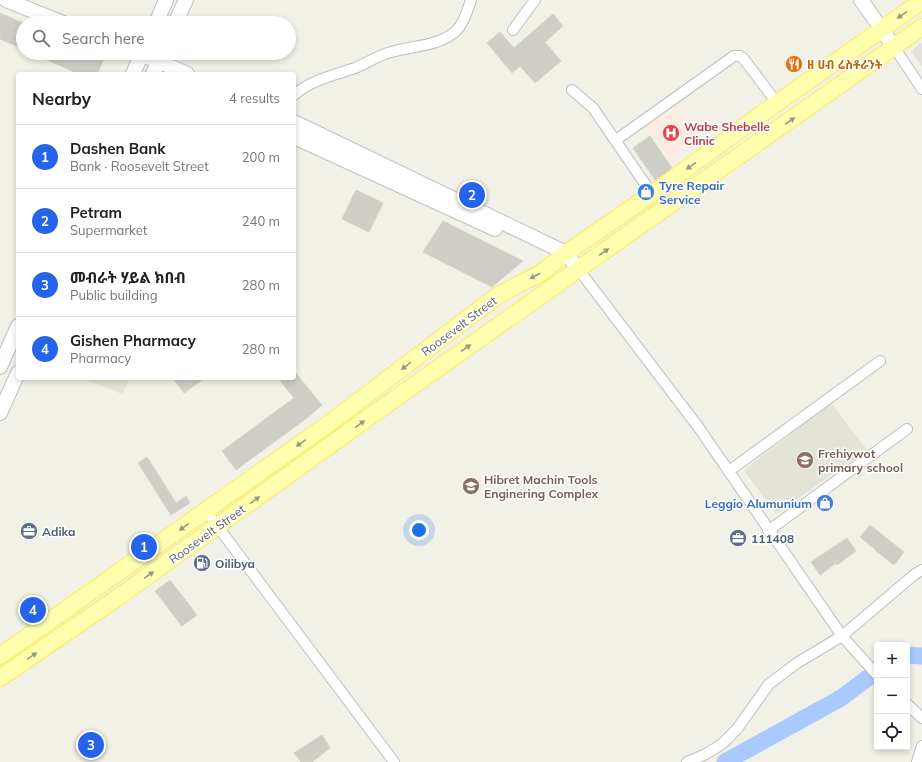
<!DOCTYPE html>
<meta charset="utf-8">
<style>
body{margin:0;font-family:Mulish,"Noto Sans Ethiopic",sans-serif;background:#f6f6f6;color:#202124}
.controls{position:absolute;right:12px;bottom:12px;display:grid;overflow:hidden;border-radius:4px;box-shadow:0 2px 6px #0003}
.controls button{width:36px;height:36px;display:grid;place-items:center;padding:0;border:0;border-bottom:1px solid #e0e0e0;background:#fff;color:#202124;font:20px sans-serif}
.you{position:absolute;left:419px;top:530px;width:14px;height:14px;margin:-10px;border:3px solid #fff;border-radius:50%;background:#1a73e8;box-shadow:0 0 0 6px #1a73e833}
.badge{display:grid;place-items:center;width:26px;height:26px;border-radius:50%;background:#2563eb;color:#fff;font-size:13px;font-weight:700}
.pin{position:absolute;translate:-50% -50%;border:2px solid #fff;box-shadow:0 1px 4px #0006}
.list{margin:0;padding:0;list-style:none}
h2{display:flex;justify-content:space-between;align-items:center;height:52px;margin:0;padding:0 16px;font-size:17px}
h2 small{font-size:13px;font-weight:400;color:#757577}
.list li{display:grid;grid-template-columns:26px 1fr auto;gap:12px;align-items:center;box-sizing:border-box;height:64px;padding:0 16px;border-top:1px solid #e0e0e0}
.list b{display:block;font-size:15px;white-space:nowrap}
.list p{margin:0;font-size:13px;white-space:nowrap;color:#757577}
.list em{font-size:13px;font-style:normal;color:#757577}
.icon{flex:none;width:22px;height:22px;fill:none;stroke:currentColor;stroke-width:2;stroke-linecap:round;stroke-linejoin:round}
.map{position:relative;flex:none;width:922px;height:762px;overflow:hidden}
.search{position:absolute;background:#fff;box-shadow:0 2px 6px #0003;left:16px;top:16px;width:280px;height:44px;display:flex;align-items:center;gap:10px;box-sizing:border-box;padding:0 14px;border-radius:22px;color:#757577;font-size:15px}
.panel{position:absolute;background:#fff;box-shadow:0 2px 6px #0003;left:16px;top:72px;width:280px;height:308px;border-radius:4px}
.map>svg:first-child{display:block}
.industrial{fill:#e2e2db}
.education{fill:#e3e3d7}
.medical{fill:#fdebe4}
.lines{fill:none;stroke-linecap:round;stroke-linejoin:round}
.river{stroke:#a9c9ff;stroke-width:17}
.building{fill:#cecdc6;stroke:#d6d4c4}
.street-casing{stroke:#bebfc6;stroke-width:12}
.secondary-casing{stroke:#bfc0c8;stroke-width:16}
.primary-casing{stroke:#faec56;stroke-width:18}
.street{stroke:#fff;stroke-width:10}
.secondary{stroke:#fff;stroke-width:14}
.primary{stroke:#fdffae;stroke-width:16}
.oneway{fill:#969880}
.labels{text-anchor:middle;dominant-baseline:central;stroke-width:3;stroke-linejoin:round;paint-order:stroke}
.food-label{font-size:12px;font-weight:bold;fill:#c56008;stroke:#fff;text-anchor:start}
.health-label{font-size:12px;font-weight:bold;fill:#be3a42;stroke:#fff;text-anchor:start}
.shop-label{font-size:12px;font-weight:bold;fill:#366cbe;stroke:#fff;text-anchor:start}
.street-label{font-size:12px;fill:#5e6068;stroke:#fff}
.education-label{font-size:12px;font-weight:bold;fill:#785e54;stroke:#fff;text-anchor:start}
.service-label{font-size:12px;font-weight:bold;fill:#4e5e75;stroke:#fff;text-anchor:start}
</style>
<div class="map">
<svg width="922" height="762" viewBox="0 0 922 762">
<rect width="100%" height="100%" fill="#f1f1e7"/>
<path class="industrial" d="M922 43V66L911 51Z"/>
<path class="education" d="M81 378H130L122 394Z
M831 403 867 450 776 514 744 470Z"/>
<path class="medical" d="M672 105 698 141 671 161 645 124Z"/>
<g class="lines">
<path class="river" d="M907 655 922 656
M725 762 841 698 877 671"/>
</g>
<path class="building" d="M0 13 23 23V49L0 39Z
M553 14 563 26 545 42 561 61 535 83 520 66 512 73 487 43 500 32 514 48Z
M31 53H91L104 59 97 74H79Z
M650 136 672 168 655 180 633 148Z
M356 190 383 203 369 232 342 219Z
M443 221 523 261 492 287 423 252Z
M294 371 322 405 307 418 236 470 222 451 294 398 278 378H294Z
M173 378H205L184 393Z
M147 457 176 503 186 496 190 503 171 515 138 463Z
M870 525 904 552 894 565 876 551V550L860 537Z
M847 538 856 551 837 565 836 563 820 575 811 562Z
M170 580 197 615 182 626 155 591Z
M322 735 330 748 312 762H301L294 753Z"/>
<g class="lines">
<defs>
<path id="street" d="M513 30 535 0
M894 47 922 89
M572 90 593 108 652 194
M294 95C311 80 334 75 355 68 367 63 379 55 391 52 412 46 441 46 457 30 464 23 468 9 471 0
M616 140 734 56H740L743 58 777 103
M579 270 699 428 842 636 877 675
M729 471 880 361
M206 511 394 762
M768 531 907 429
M907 704 922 718
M687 762 706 754 722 744 737 729 769 684 797 663 842 636 915 574 922 570
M917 762 922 746"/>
<path id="secondary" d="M6 0 63 23
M861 0 894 47
M156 23 166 0
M175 23 186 0
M136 53 158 61 187 74
M133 74 142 53
M153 74 162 53
M294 122 566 253 579 270
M294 137 495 229
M0 367 18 326
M0 413 18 373"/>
<path id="primary" d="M0 656 327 425 500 294 541 273 566 253 652 194 777 103 922 1
M0 678 117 598 400 395 922 27"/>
</defs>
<use href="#street" class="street-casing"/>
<use href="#secondary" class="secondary-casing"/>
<use href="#primary" class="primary-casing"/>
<use href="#street" class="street"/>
<use href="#secondary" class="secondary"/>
<use href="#primary" class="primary"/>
</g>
<defs><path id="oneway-solid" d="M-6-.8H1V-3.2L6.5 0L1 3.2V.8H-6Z"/></defs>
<g class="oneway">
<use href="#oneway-solid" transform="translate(902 15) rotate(145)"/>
<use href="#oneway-solid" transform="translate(790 121) rotate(-35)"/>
<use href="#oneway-solid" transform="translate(691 166) rotate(144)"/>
<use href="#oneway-solid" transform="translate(604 252) rotate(-35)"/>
<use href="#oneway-solid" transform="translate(535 276) rotate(152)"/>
<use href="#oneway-solid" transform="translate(466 348) rotate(-35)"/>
<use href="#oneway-solid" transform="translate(406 366) rotate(143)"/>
<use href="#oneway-solid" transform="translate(360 424) rotate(-36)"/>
<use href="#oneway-solid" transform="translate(301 443) rotate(145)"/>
<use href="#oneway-solid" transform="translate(255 500) rotate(-36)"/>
<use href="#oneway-solid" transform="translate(184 527) rotate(144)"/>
<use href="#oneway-solid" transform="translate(149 575) rotate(-35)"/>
<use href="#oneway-solid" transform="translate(32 656) rotate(-34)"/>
</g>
<defs>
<symbol id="restaurant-disc" viewBox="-11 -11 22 22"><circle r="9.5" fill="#e8710a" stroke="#fff"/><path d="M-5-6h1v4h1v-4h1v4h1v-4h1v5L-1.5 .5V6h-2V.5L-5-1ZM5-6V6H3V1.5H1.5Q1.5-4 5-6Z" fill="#fff"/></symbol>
<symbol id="hospital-disc" viewBox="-11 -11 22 22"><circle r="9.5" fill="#e0444e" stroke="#fff"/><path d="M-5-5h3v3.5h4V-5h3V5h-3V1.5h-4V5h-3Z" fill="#fff"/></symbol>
<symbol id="shop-disc" viewBox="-11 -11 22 22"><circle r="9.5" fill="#3f7fe0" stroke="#fff"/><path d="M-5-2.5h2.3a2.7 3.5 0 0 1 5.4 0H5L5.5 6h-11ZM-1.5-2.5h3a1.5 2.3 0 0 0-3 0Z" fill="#fff"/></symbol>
<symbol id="school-disc" viewBox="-11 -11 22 22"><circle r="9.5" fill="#8d6e63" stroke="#fff"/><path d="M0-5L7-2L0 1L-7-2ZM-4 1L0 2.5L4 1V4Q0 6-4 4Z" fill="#fff"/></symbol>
<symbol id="university-disc" viewBox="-11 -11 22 22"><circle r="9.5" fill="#8d6e63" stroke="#fff"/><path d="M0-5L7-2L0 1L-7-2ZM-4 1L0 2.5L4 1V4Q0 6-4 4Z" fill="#fff"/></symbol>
<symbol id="office-disc" viewBox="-11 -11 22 22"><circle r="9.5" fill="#5c6f8a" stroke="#fff"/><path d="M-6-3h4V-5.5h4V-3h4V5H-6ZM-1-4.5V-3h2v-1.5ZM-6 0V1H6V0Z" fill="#fff"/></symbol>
<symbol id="fuel-disc" viewBox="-11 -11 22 22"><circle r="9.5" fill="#5c6f8a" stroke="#fff"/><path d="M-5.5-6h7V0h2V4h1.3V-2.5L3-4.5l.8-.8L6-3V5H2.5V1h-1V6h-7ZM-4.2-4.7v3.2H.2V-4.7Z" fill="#fff"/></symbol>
</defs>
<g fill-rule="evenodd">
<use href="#restaurant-disc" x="784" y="54" width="20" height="20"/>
<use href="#hospital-disc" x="661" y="123" width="20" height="20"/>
<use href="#shop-disc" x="636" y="182" width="20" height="20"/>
<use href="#school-disc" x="795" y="450" width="20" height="20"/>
<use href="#university-disc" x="461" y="476" width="20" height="20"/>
<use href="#shop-disc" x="815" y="493" width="20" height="20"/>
<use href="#office-disc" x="19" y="521" width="20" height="20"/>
<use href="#office-disc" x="728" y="528" width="20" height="20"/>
<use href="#fuel-disc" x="192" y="553" width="20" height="20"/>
</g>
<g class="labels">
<g class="food-label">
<text x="807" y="64">ዘ ሀብ ሬስቶራንት</text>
</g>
<g class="health-label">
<text x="684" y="126">Wabe Shebelle<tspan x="684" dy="14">Clinic</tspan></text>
</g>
<g class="shop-label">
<text x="659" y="185">Tyre Repair<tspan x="659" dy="14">Service</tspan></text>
<text x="812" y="503" text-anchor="end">Leggio Alumunium</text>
</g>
<g class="street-label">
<text transform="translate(459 326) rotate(-37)">Roosevelt Street</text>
<text transform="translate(207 534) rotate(-36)">Roosevelt Street</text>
</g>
<g class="education-label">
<text x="818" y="453">Frehiywot<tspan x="818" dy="14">primary school</tspan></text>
<text x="484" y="479">Hibret Machin Tools<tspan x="484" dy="14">Enginering Complex</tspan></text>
</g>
<g class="service-label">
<text x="42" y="531">Adika</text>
<text x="751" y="538">111408</text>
<text x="215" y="563">Oilibya</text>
</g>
</g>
</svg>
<div class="controls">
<button>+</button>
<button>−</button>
<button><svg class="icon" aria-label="locate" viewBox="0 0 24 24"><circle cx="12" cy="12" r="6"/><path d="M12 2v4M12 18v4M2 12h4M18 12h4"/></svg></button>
</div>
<div class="you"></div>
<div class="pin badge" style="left:144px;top:547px">1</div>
<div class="pin badge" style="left:472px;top:195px">2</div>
<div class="pin badge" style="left:91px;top:745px">3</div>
<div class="pin badge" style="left:33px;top:610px">4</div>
<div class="search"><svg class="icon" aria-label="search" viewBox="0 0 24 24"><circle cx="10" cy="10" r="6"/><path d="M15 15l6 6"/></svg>Search here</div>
<section class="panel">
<h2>Nearby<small>4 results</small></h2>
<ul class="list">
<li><span class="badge">1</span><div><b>Dashen Bank</b><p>Bank · Roosevelt Street</p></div><em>200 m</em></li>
<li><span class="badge">2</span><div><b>Petram</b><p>Supermarket</p></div><em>240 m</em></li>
<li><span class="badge">3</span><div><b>መብራት ሃይል ክበብ</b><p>Public building</p></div><em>280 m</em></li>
<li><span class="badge">4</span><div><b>Gishen Pharmacy</b><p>Pharmacy</p></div><em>280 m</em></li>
</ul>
</section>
</div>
